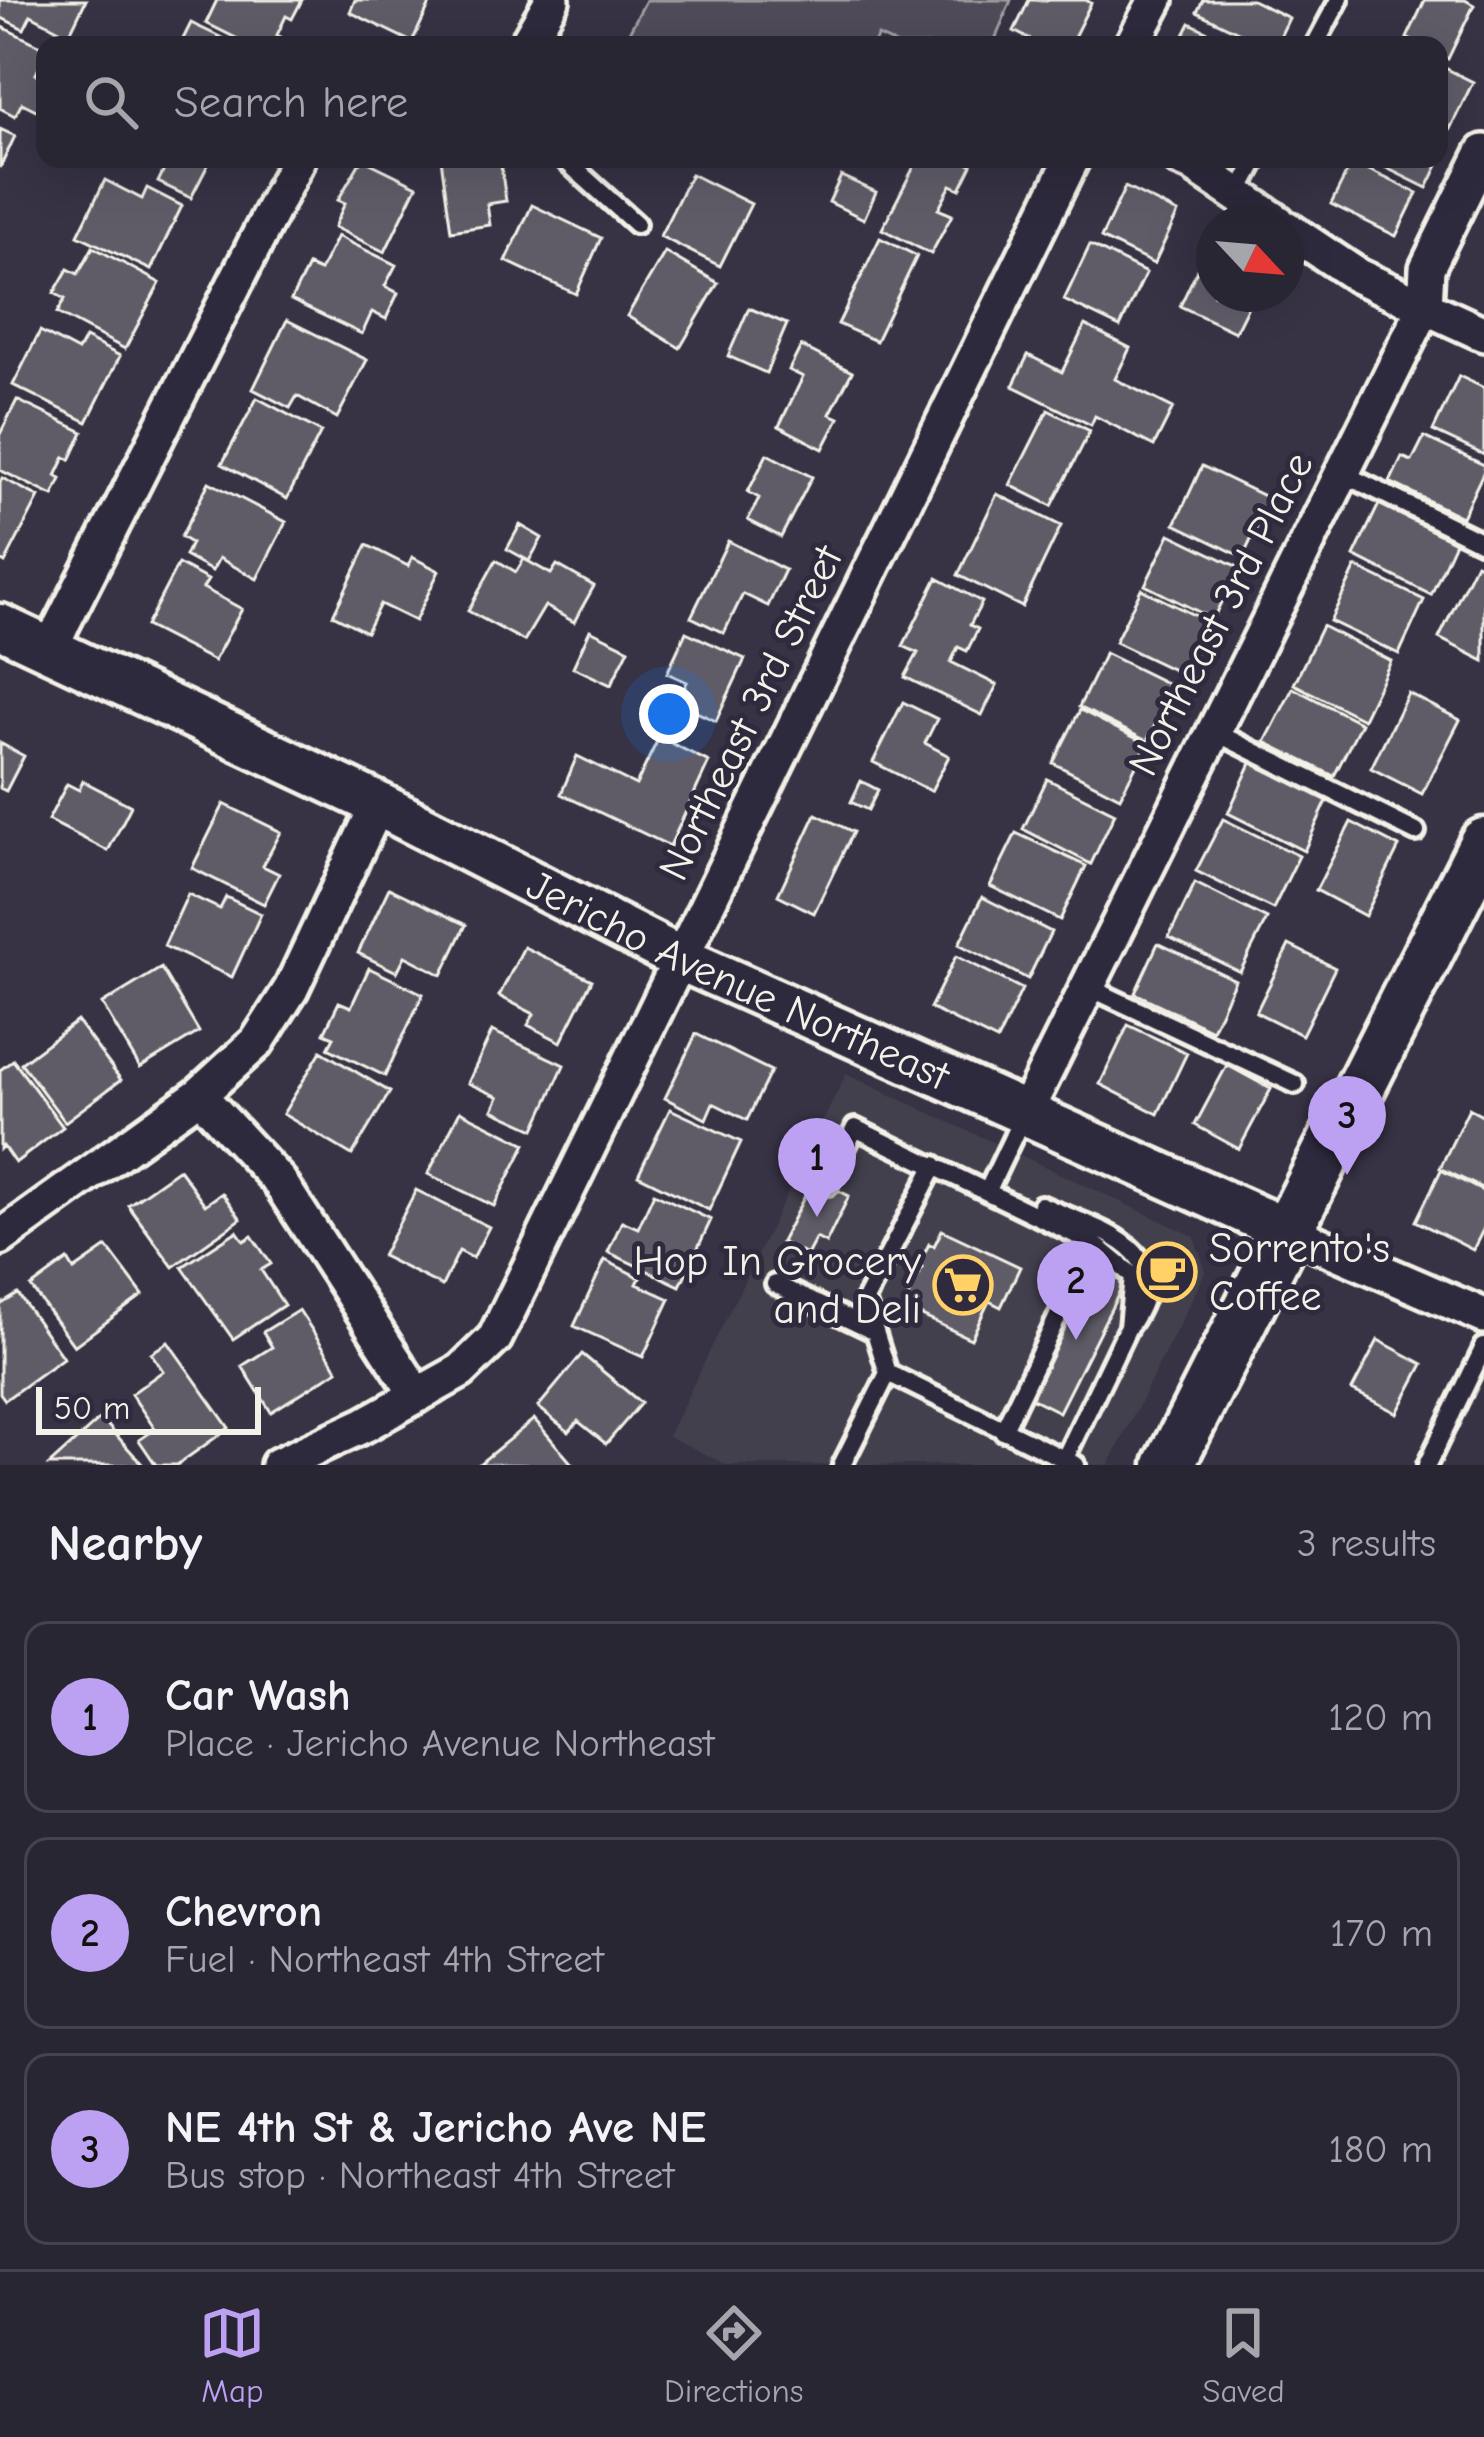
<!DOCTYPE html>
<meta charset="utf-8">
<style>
body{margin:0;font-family:"Comic Neue",sans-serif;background:#35323f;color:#f1f3f6}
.compass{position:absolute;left:1196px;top:204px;width:108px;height:108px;border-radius:50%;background:#292633;box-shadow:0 12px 48px #0002;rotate:116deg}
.scale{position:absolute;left:36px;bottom:30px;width:225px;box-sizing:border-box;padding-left:12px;border:6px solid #f4f1e8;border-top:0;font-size:33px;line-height:42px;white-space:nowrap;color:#f4f1e8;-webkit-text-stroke:9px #2f2a3d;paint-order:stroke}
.you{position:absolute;left:669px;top:714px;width:42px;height:42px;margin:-30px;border:9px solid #fff;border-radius:50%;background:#1a73e8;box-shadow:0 0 0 18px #1a73e833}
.badge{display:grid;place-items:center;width:78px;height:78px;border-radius:50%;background:#bca0f2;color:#111;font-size:39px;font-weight:700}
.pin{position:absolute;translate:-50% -99px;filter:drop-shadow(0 3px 6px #0008)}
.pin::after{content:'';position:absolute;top:63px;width:42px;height:36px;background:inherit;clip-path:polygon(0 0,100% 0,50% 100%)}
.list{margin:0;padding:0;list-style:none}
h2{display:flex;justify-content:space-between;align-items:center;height:156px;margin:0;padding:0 48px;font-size:51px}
h2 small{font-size:39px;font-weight:400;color:#a5a5ac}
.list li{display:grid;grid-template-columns:78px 1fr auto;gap:36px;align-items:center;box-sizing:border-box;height:192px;margin:0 24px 24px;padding:0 24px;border:3px solid #45434e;border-radius:24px}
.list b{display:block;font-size:45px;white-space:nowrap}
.list p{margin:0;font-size:39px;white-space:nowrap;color:#a5a5ac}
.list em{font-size:39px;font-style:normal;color:#a5a5ac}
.icon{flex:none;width:66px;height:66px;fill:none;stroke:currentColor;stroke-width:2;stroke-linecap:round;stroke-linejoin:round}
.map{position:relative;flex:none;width:1484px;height:1465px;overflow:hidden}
.search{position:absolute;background:#292633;box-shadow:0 12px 48px #0002;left:36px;right:36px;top:36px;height:132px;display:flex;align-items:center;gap:30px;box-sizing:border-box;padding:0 42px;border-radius:24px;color:#a5a5ac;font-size:45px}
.sheet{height:804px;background:#292633}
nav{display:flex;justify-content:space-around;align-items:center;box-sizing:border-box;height:168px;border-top:3px solid #45434e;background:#292633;font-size:33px;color:#a5a5ac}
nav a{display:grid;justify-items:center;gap:6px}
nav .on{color:#bca0f2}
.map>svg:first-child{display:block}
.built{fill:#433f4e}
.green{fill:#504b59;stroke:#a29ea0;stroke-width:3}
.building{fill:#5f5c67;stroke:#f4f1e8;stroke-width:3}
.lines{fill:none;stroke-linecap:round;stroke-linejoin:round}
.service-casing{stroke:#f4f1e8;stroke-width:26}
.minor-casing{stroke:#f4f1e8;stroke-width:42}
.tertiary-casing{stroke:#f4f1e8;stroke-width:51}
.secondary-casing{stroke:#f4f1e8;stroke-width:57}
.service{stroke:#2f2a3d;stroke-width:16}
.minor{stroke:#2f2a3d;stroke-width:33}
.tertiary{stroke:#2f2a3d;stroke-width:42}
.secondary{stroke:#2f2a3d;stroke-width:48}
.labels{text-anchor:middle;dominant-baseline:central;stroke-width:10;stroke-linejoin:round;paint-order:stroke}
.street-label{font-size:42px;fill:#f4f1e8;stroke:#2f2a3d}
.poi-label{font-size:42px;fill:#f4f1e8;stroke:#2f2a3d;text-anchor:start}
</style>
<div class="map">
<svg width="1484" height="1465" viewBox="0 0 1484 1465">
<rect width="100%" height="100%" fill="#373244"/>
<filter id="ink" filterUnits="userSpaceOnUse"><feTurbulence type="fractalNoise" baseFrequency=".00833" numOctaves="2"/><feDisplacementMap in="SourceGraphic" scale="24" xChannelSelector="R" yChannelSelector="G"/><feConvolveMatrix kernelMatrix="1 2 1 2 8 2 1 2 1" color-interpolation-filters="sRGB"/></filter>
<g filter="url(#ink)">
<path class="built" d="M846 1074 1194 1236 1206 1271 1109 1465H727L668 1436Z"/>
<path class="green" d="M646 0H1011L993 45H898L878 36 873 45H629L625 40Z"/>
<path class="building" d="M0 0H86L69 35 31 15 24 29 0 17Z
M217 0H302L292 19 286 16 277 35 281 37 278 45H250L206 23Z
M355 0H432L412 42 350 12Z
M1029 0H1086L1091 3 1070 45H1041L1014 31Z
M1203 0H1252L1289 18 1276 45H1265L1197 12Z
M1425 0H1465L1474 5 1448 59 1439 54V45H1420L1407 38Z
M191 23 237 45H180Z
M1190 23 1234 45H1179Z
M0 26 45 48V56L36 74 45 78V106L42 113 22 103 15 116 0 108Z
M1439 65 1473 82 1449 131 1439 126Z
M0 129 15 136 0 168Z
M1439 138 1449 143 1427 188 1368 159H1439Z
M141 159H211L191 198 158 182 164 170Z
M362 159 417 186 385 252 334 227 345 203 338 200Z
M441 159H500L506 201 487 204 490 225 451 231Z
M918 159H960L972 165 960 189 951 185 938 209 952 215 931 254 882 229Z
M1352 162 1417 193 1396 236 1331 204Z
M691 174 751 204 720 266 660 236Z
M841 176 876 192 864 219 829 202Z
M105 180 142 199 147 188 182 206 151 270 78 235Z
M1125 187 1178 213 1154 264 1101 238Z
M532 205 601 238 576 294 506 261Z
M337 236 396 265 385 286 398 293 386 319 372 312 362 334 291 300 308 266 320 271Z
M880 238 917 256 876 341 838 324Z
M1090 245 1146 273 1120 327 1064 300Z
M93 247 160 283 125 349 57 313 65 299 54 293 68 269 78 274Z
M1207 249 1214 253V294H1254L1235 332 1180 306Z
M665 252 718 283 680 348 627 316Z
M749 308 787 324 766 373 728 356Z
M287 320 367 360 337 418 297 396 290 408 253 389Z
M1085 325 1130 348 1115 379 1173 408 1154 446 1095 416 1091 425 1013 386 1028 355 1062 372Z
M40 331 78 351 85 338 120 356 87 422 13 385Z
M801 346 852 372 830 414 839 418 823 449 779 426 803 377 789 370Z
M1459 376 1484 388V455L1433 431Z
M257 398 321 432 287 499 222 464Z
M17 400 83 432 70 460 65 457 56 476 61 479 53 496 0 470V434Z
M1048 410 1090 431 1052 506 1010 485Z
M1424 437 1484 465V471L1462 517 1390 482 1402 457 1412 461Z
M767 454 812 477 781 537 748 520 759 498 748 492Z
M1202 466 1270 499 1243 557 1175 524Z
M2 478 39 497 5 563 0 560V483Z
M209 482 286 522 257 579 219 558 212 571 185 556 191 543 181 537Z
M997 494 1061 526 1022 607 958 575Z
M1379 504 1455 542 1431 595 1354 556Z
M520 525 542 538 529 561 507 549Z
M1170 534 1238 567 1213 619 1145 585Z
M728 541 785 570 768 606 743 594 724 633 691 617Z
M367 545 408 566 412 557 439 571 415 621 380 604 366 632 333 615Z
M524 559 551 574 557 565 594 586 574 622 545 606 524 641 468 611 496 560 516 572Z
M1476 563 1484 567V661L1439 638Z
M178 564 208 580 203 588 242 609 214 661 146 626Z
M1356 567 1424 600 1399 654 1330 621Z
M937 578 982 602 970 625 978 629 967 651 958 647 951 662 997 685 982 715 905 677 918 653 903 646Z
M1141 589 1210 623 1184 675 1115 642Z
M1322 626 1391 661 1363 719 1294 684Z
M590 630 629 649 611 685 573 667Z
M686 632 745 659 716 721 677 703 687 682 667 673Z
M1105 653 1174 687 1147 741 1079 707Z
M1293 688 1361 723 1334 776 1265 742Z
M1408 693 1460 720 1422 794 1371 768Z
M903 702 937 719 925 743 949 756 931 791 873 762Z
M1080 710 1147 744 1120 797 1053 763Z
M659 737 709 762 670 846 561 794 577 756 636 785Z
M0 743 24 756 6 791 0 788Z
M1252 761 1328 799 1304 851 1228 813Z
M1047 779 1115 813 1091 864 1023 829Z
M83 781 131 806 108 851 48 820 67 784 79 790Z
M861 781 878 790 868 810 851 802Z
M224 804 281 832 263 866 279 874 264 904 192 868Z
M816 814 853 832 814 913 778 895Z
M1223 819 1299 856 1273 909 1196 871Z
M1351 822 1399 847 1365 916 1316 890Z
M1016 833 1086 866 1060 920 990 886Z
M1195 883 1267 919 1240 972 1169 937Z
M389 888 466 925 442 975 405 956 397 972 358 953Z
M188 894 220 909 226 897 261 914 232 977 164 946Z
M982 897 1051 932 1028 979 959 944Z
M1158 943 1235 980 1212 1030 1135 993Z
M1289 945 1335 968 1302 1035 1256 1012Z
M524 947 592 980 561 1042 528 1025 534 1014 499 996Z
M956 956 1022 989 997 1041 930 1008Z
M161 968 199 1032 140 1068 102 1004Z
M369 968 423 994 385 1076 328 1048 334 1037 324 1033 339 1002 351 1007Z
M77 1021 121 1080 65 1122 21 1063Z
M1128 1025 1187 1053 1158 1114 1100 1084Z
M492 1031 564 1065 535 1129 493 1110 499 1097 468 1083Z
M696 1034 771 1071 747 1120 713 1103 706 1119 665 1098Z
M321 1051 390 1092 352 1155 283 1114Z
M13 1060 63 1127 15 1163 3 1146 0 1149V1070Z
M1227 1065 1271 1089 1239 1149 1195 1125Z
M1469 1108 1484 1116V1189L1440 1168Z
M670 1109 741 1142 709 1210 638 1175Z
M460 1111 526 1144 494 1206 428 1174Z
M179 1169 205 1205 222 1193 241 1219 173 1267 128 1205Z
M1441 1170 1484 1192V1228L1473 1250 1416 1221Z
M814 1178 849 1196 826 1243 816 1238 807 1255 781 1242Z
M416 1190 489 1227 473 1258 459 1251 442 1286 382 1256Z
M654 1193 711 1220 680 1286 608 1252 622 1221 638 1228Z
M942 1230 1020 1267 1001 1307 989 1301 971 1339 903 1307 922 1268 918 1266 929 1244 934 1246Z
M237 1231 244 1241 252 1236 271 1264 261 1270 284 1305 233 1339 182 1267Z
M107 1247 143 1295 74 1346 31 1287 68 1260 74 1270Z
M1170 1247 1176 1268 1177 1288 1159 1290V1275L1152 1253Z
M605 1260 640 1278 637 1284 670 1299 643 1357 574 1326Z
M1093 1268 1124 1283 1059 1412 1029 1397Z
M18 1294 63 1358 5 1400 0 1393V1305Z
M299 1310 338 1370 271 1412 242 1366 272 1347 263 1332Z
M1378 1340 1423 1364 1397 1413 1352 1390Z
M168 1342 229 1428 177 1465H156L139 1440 155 1429 131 1394 163 1371 151 1353Z
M582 1354 641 1403 606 1444 578 1421 569 1432 538 1407Z
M101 1418 143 1465H49Z
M534 1419 573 1465 479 1464Z"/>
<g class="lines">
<defs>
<path id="service" d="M1315 45 1339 0
M564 159 636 224
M1238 195 1257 159
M1342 473 1484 543
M1213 731 1416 832
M1086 986 1295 1084
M828 1185 855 1128 1093 1243 1133 1276 1128 1327 1064 1460
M987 1192 1024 1114
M1041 1205C1095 1230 1182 1246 1131 1323
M775 1284 875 1332
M888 1373 1076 1465
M1003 1431 1093 1243
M842 1465 888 1373 865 1300 935 1165
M1427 1465 1484 1347"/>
<path id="minor" d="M526 45 552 0
M1132 45 1156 0
M1180 159 1192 164 1278 222
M1286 228 1358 276 1484 334
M49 650 298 159
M199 1095 279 1181 417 1395
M1025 1113 1425 306 1427 268 1484 152
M1288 1231 1484 1316
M0 1238 199 1095 257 1042 291 989 378 804
M278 1465 364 1425 461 1371 495 1338 1072 159"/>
<g id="tertiary">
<path id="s1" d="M0 626 378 804 681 959 1288 1231"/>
</g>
<path id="secondary" d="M1169 1465 1484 843"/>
</defs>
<use href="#service" class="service-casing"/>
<use href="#minor" class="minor-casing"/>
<use href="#tertiary" class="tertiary-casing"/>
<use href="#secondary" class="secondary-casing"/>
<use href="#service" class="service"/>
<use href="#minor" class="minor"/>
<use href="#tertiary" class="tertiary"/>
<use href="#secondary" class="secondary"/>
</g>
</g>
<defs>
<symbol id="cafe-ring" viewBox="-11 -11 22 22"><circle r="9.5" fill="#2f2a3d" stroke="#ffd166" stroke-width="1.5"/><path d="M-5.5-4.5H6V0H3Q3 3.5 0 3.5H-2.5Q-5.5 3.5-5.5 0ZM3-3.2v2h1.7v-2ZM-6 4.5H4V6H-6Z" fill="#ffd166"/></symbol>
<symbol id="supermarket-ring" viewBox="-11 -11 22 22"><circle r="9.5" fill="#2f2a3d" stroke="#ffd166" stroke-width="1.5"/><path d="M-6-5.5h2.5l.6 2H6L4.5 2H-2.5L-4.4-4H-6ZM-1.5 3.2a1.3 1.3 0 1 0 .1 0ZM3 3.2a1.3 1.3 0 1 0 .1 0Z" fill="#ffd166"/></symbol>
</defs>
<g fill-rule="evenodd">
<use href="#cafe-ring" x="1134" y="1239" width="66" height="66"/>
<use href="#supermarket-ring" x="930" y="1252" width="66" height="66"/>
</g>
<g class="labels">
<g class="street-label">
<text transform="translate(1221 614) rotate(-63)">Northeast 3rd Place</text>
<text transform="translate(751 713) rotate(-64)">Northeast 3rd Street</text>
<text stroke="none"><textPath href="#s1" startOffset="819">Jericho Avenue Northeast</textPath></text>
</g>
<g class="poi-label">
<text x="1209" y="1248">Sorrento's<tspan x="1209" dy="48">Coffee</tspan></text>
<text x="921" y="1261" text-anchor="end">Hop In Grocery<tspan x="921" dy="48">and Deli</tspan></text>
</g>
</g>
</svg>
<svg class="compass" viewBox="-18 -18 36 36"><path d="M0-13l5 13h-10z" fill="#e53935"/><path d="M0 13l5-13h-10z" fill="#a5a5ac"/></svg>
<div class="scale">50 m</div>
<div class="you"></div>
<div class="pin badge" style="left:817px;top:1217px">1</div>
<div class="pin badge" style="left:1076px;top:1340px">2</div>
<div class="pin badge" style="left:1347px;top:1175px">3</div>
<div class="search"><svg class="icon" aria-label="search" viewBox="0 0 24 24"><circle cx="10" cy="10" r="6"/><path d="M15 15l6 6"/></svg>Search here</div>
</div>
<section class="sheet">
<h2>Nearby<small>3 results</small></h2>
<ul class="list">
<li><span class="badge">1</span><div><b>Car Wash</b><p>Place · Jericho Avenue Northeast</p></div><em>120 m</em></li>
<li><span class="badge">2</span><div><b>Chevron</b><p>Fuel · Northeast 4th Street</p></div><em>170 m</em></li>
<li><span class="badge">3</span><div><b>NE 4th St &amp; Jericho Ave NE</b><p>Bus stop · Northeast 4th Street</p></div><em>180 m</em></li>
</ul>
</section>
<nav>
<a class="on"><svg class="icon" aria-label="map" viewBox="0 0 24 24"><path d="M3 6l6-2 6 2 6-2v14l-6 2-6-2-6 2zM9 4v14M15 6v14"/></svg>Map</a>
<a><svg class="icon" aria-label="directions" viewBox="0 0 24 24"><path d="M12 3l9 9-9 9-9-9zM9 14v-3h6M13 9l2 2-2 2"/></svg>Directions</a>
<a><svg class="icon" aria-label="saved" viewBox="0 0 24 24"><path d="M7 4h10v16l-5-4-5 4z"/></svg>Saved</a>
</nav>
